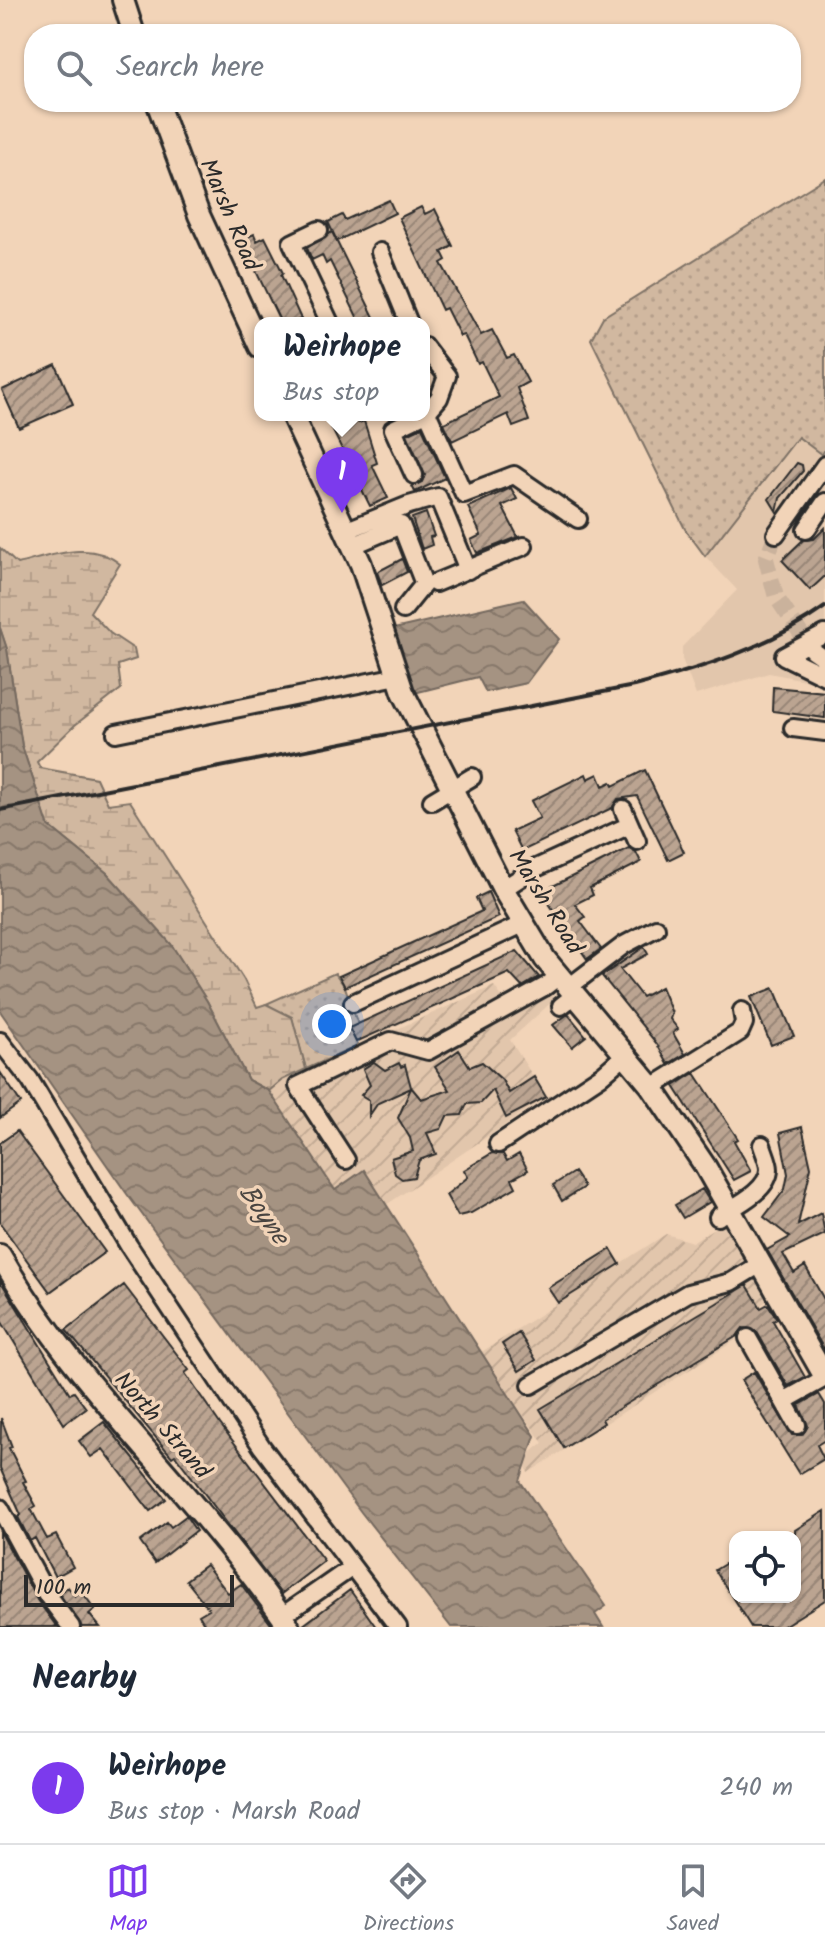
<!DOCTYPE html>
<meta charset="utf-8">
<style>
body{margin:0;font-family:Kalam,sans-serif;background:#f6f6f7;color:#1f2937}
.controls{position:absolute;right:24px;bottom:24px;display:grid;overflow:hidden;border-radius:16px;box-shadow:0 2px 6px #0004}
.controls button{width:72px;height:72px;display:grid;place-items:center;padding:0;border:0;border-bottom:2px solid #e0e1e3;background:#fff;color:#1f2937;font:40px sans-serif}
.scale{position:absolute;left:24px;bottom:20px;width:210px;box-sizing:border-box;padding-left:8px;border:4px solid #2b2b2b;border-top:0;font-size:22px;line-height:28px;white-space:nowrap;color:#2b2b2b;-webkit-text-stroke:6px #f2d4b8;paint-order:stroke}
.you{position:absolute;left:332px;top:1024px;width:28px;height:28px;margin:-20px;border:6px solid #fff;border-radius:50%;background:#1a73e8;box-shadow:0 0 0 12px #1a73e833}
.badge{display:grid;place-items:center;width:52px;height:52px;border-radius:50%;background:#7c3aed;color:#fff;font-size:26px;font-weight:700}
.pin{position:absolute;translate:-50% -66px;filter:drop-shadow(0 2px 4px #0008)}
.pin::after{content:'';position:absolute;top:42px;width:28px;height:24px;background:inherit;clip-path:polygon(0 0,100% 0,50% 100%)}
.popup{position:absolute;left:254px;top:317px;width:176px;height:104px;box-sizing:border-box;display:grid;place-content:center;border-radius:16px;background:#fff;filter:drop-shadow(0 2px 6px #0005);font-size:26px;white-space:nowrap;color:#747a83}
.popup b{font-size:30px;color:#1f2937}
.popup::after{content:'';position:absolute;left:50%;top:100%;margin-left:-16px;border:16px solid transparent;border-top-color:#fff}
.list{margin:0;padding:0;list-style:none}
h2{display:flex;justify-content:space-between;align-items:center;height:104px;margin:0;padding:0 32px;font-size:34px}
h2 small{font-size:26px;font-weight:400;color:#747a83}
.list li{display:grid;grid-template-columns:52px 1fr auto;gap:24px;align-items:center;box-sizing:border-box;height:112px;padding:0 32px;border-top:2px solid #e0e1e3}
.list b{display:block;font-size:30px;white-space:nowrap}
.list p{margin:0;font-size:26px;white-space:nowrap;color:#747a83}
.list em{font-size:26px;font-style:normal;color:#747a83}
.icon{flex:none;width:44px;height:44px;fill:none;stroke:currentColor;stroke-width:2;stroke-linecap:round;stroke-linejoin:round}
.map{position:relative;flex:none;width:825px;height:1627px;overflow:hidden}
.search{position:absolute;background:#fff;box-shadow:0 2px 6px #0004;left:24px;right:24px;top:24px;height:88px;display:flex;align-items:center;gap:20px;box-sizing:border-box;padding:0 28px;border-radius:32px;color:#747a83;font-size:30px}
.sheet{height:216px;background:#fff}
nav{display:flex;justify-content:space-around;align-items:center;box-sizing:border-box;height:112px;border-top:2px solid #e0e1e3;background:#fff;font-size:22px;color:#747a83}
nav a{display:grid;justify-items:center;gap:4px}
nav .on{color:#7c3aed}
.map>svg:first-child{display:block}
.built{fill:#e2c6ac}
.industrial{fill:url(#industrial-furrows)}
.grass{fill:url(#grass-dots);stroke:#7e7266;stroke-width:2}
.wetland{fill:url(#wetland-marsh);stroke:#7e7266;stroke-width:2}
.water{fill:url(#water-waves);stroke:#74695f;stroke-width:2}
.building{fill:url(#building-hatch);stroke:#2b2b2b;stroke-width:2}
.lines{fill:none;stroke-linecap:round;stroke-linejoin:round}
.minor-tunnel{stroke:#cab29c;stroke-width:16;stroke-dasharray:16 8;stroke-linecap:butt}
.minor-casing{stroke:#2b2b2b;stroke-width:22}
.major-casing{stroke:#2b2b2b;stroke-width:26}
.minor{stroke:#f2d4b8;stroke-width:16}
.major{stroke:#f2d4b8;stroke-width:20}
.rail{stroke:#2b2b2b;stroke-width:4}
.labels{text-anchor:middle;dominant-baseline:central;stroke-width:7;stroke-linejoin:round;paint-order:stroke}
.street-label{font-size:24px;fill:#2b2b2b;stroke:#f2d4b8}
.water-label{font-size:26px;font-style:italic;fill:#4a4541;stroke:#f2d4b8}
</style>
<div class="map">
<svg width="825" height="1627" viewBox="0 0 825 1627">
<defs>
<pattern id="industrial-furrows" width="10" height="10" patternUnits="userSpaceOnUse" patternTransform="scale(2)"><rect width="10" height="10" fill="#e2c6ac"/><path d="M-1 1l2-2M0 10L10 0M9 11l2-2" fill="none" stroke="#c2aa94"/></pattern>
<pattern id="grass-dots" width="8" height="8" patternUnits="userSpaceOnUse" patternTransform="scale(2)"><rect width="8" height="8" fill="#d1b8a0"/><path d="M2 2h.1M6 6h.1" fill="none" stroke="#b49e8a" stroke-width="1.8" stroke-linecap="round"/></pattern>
<pattern id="wetland-marsh" width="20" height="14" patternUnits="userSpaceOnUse" patternTransform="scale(2)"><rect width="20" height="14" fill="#d1b8a0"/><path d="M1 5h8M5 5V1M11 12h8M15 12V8" fill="none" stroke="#b49e8a"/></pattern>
<pattern id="water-waves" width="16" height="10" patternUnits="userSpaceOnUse" patternTransform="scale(2)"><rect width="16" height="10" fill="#a59382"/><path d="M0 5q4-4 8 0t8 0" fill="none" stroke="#87786b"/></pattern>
<pattern id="building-hatch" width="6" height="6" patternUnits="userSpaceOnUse" patternTransform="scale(2)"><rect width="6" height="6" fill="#bba491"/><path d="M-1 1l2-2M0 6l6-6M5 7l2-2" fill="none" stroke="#988677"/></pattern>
</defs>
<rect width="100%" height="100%" fill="#f2d4b8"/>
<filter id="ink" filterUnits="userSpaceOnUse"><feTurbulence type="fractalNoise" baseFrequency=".0125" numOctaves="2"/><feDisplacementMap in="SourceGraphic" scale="16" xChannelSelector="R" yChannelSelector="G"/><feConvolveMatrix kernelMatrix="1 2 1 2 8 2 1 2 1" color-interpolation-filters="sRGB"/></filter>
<g filter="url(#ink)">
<path class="built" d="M798 437 822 454 825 449V684L769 673 696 695 682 659V647L737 590 705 556Z"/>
<path class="industrial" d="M540 977 555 999 510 1040 546 1097 386 1205 364 1171 335 1190 269 1091 282 1080 494 986 507 1004Z
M722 1223 767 1301 727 1326 736 1340 528 1473 524 1458 543 1443 480 1353 666 1234 692 1242Z"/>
<path class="grass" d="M825 178V449L822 455 798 437 705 556 685 529 591 339 603 317Z
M335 973 345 987 358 1025 350 1029 358 1046 306 1069 292 1018 266 1004Z"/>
<path class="wetland" d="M0 548 17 564C51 556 90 539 120 564L90 612 110 633 134 649 136 659 118 665 121 689 75 725 37 762 40 768 96 778 108 804 130 801 244 980 257 1007 266 1004 292 1017 306 1069 282 1080 269 1091 248 1080 207 1001 171 944 107 873 48 825 22 746 7 649 0 628Z"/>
<path class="water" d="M523 599 559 639 526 683 486 692 478 677 414 693 394 629Z
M0 628 7 649 22 746 48 825 107 873 171 944 207 1001 248 1080 269 1091 335 1190 364 1170 535 1436 520 1481 606 1606 595 1614 603 1627H451L361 1512 127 1194 0 1011Z"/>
<path class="building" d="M389 200 395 213 337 241 328 222 342 215 345 220Z
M421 207 425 214 435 209 453 246 442 252 446 260 441 263 481 335 492 330 507 358 514 355 528 382 517 388 529 421 513 427 508 414 452 441 444 423 499 397 482 362 478 364 464 335 460 336 446 308 442 310 399 218Z
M332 232 375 319 367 323H360L330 261 326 264 322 255 312 260 307 248Z
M254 234 257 241 265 237 283 273 281 275 301 319 292 323H281L241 240Z
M56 365 73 404 19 428 2 390Z
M325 415H355L359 423 364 421 377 463 372 465 388 498 370 506Z
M422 427 445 478 415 492 412 486 422 482 425 475 407 434Z
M797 463 802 465 803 471 780 498 777 512 769 499Z
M511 488 517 499 502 506 518 537 477 553 471 540 481 535 468 507Z
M426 513 434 536 430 537 432 545 422 549 412 518Z
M825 528V576L810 590 782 560 803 540 814 539Z
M402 559 407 572 382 585 377 572Z
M773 687 825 692V718L772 711Z
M645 770 684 852 668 860 637 796 618 799 612 808 522 851 512 831 540 818 531 801 586 774 588 779 598 774 603 786 611 782 613 786Z
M629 848 636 852 641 862 590 888 593 895 575 904 585 917 580 921 601 949 587 959 541 892Z
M488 892 499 917 345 987 339 976 482 911 476 898Z
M644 947 648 954 620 969 642 997 661 987 672 1013 670 1019 678 1029 673 1033 685 1054 668 1064 657 1044 602 976Z
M517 951 539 977 522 987 509 973 356 1042 349 1028Z
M774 988 794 1036 771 1045 751 997Z
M568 1014 586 1036 572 1047 553 1025Z
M459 1050 470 1067 482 1062 502 1080 509 1093 534 1077 546 1097 506 1118 493 1090 481 1103 467 1104 462 1115 447 1116 441 1129 427 1133 436 1154 419 1160 414 1177 402 1179 395 1174 391 1158 413 1151 410 1138 398 1118 411 1088 378 1103 369 1116V1100L361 1095 370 1085 363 1069 374 1062 385 1070 399 1063 401 1067 405 1065 411 1087 421 1099 450 1090 435 1067Z
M0 1072 21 1103 0 1118Z
M695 1073 738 1139 734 1141 751 1171 734 1180 674 1086Z
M802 1127 811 1167 798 1225 821 1213 825 1234 783 1254 794 1273 805 1266 825 1301V1351L767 1250 790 1237 764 1217 785 1189 788 1174 780 1133Z
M17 1131 105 1252 50 1292 0 1223V1143Z
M492 1153 503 1154 507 1161 519 1154 528 1170 512 1179 516 1187 471 1213 458 1216 446 1195 468 1177 464 1170Z
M574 1172 584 1187 562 1201 553 1185Z
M702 1189 710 1202 683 1218 675 1205Z
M611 1249 620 1264 558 1303 548 1288Z
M0 1280 70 1394 74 1392 86 1408 64 1424 0 1319Z
M124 1285 189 1370 185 1373 220 1424 324 1561 281 1594 175 1455 172 1457 66 1330Z
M747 1285 761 1308 768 1304 777 1319 773 1321 805 1377 788 1386 757 1332 743 1328 737 1336 602 1419 604 1423 564 1448 540 1409Z
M519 1333 536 1360 519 1371 502 1344Z
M754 1372 792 1435H802L808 1426 799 1405 819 1394 825 1404V1440L817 1445 824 1459 799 1474 741 1380Z
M1 1418 12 1447 9 1448 26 1481 23 1482 36 1506 31 1509 47 1539 56 1535 73 1567 55 1577 35 1538 30 1541 18 1517 21 1515 0 1468Z
M104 1422 166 1499 150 1511 103 1449 91 1457 79 1441Z
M825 1511V1600L782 1627H751L715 1570 735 1558V1597H795V1530Z
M186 1516 196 1531 155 1563 140 1542 167 1522 171 1527Z
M0 1531 37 1600 57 1627H0Z
M206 1565 228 1593 241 1584 273 1627H206L199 1615 209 1609 186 1580Z
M68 1587 75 1596 81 1591 95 1609 89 1614 100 1627H82L59 1593Z
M350 1590 376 1627H302V1626Z"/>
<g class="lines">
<path class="minor-tunnel" d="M776 534 766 559 776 597 812 650"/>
<defs>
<path id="minor" d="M319 230 292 243 330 323
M380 252 409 323
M424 346 447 376 439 398 427 412 464 494 514 475 578 519
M414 475 393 429 422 415
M806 530 825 502
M345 531 409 505 438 497 468 570
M776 534 825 465
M352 546 401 525 424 584 403 610
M435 583 524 546
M825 634 784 656 825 676
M812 650 825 659
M793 728 825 732
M116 733 398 676
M432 801 472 777
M623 809 637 841
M503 889 534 869 630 825
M569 987 624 945 656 928
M353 1003 523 924
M561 1006 575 995
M0 1041 30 1080 129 1246 262 1447 398 1627
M652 1087 740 1032 744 1023 742 1011
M498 1144 602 1075 625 1055
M346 1160 298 1086 391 1041 428 1051 546 986 559 976
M718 1217C733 1207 769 1191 769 1169 769 1162 764 1152 762 1145
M748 1338 797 1425
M531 1385 688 1293 731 1282 762 1263
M784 1401 825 1378
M0 1508 47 1595 71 1627
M282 1616 351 1568"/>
<path id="major" d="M123 0 134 34
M157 102 199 215 260 347
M292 415 361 564 403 692 503 889 545 959 651 1086 705 1166 825 1377
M0 1255C78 1392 201 1497 289 1627"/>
</defs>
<use href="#minor" class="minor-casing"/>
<use href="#major" class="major-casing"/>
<use href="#minor" class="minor"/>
<use href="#major" class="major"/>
<path class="rail" d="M0 810 634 686C703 668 767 648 825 607"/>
</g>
</g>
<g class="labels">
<g class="street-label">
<text transform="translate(229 215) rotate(67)">Marsh Road</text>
<text transform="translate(545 902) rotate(58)">Marsh Road</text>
<text transform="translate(162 1426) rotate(49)">North Strand</text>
</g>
<g class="water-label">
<text transform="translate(263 1215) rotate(55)">Boyne</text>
</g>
</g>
</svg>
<div class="controls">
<button><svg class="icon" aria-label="locate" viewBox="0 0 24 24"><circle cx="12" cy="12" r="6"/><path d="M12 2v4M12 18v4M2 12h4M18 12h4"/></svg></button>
</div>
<div class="scale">100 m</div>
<div class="you"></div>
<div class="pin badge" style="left:342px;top:513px">1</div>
<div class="popup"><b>Weirhope</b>Bus stop</div>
<div class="search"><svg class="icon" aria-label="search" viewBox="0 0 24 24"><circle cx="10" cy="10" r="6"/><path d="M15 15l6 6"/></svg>Search here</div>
</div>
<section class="sheet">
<h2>Nearby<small></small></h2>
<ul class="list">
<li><span class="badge">1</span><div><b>Weirhope</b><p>Bus stop · Marsh Road</p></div><em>240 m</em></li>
</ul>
</section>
<nav>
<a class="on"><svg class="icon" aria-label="map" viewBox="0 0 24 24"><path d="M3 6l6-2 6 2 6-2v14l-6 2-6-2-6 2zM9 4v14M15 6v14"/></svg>Map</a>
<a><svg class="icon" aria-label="directions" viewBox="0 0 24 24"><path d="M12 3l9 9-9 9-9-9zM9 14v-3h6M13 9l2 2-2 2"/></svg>Directions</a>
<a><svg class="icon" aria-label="saved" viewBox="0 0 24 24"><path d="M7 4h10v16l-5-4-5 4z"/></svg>Saved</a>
</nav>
